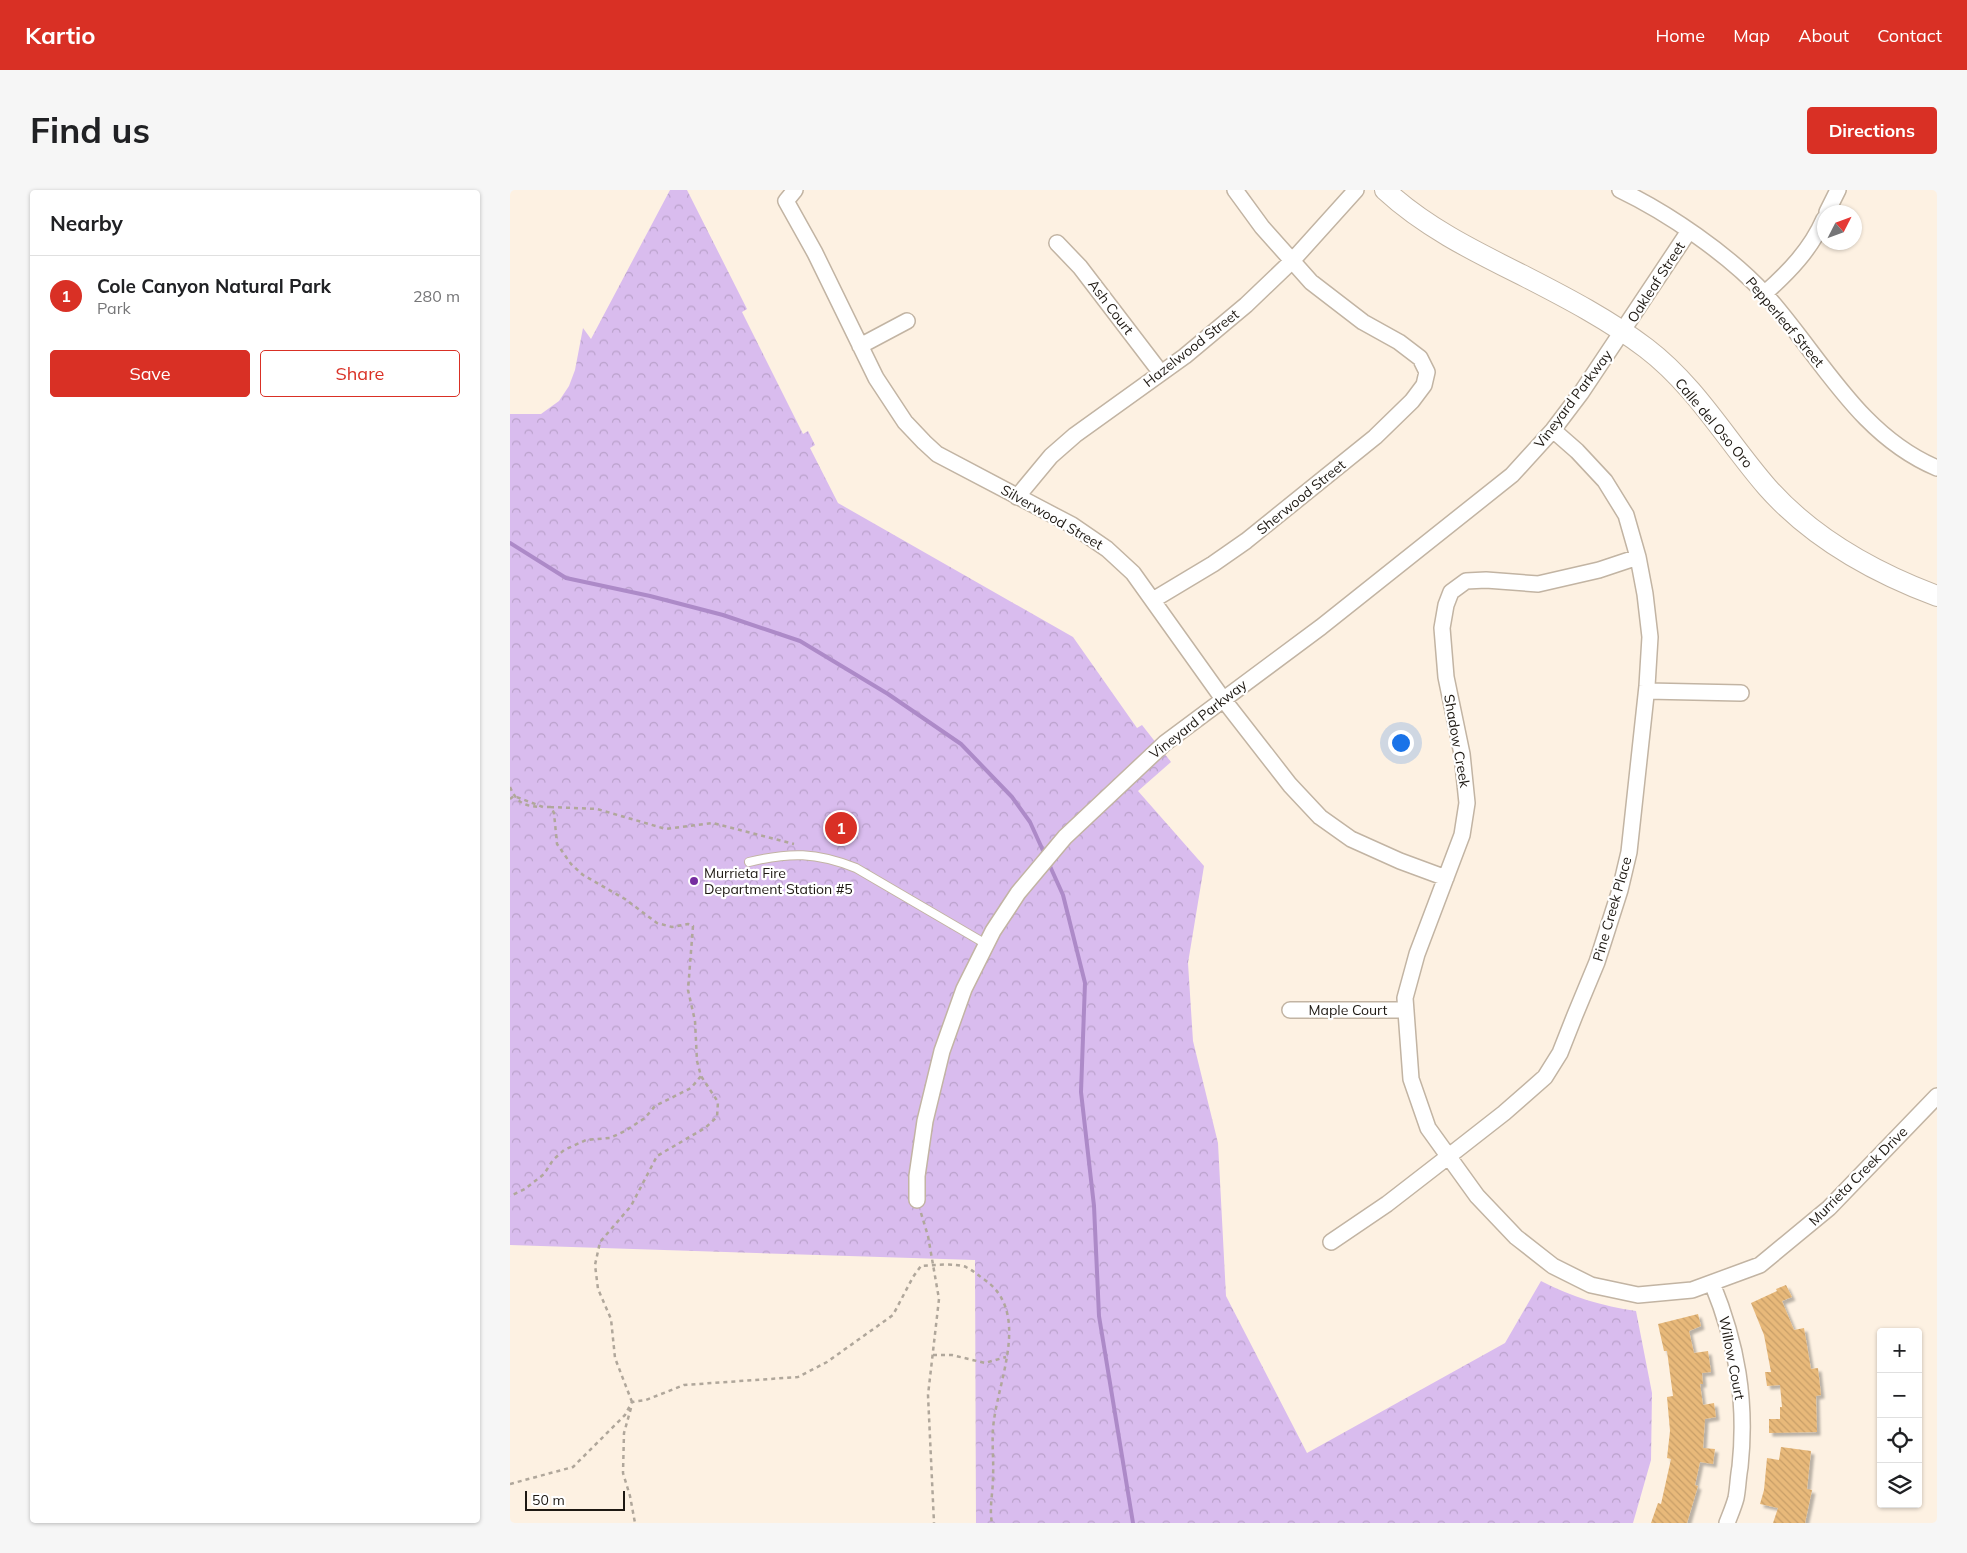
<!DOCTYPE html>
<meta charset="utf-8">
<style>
body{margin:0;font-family:Mulish,sans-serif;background:#f6f6f6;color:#202124}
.controls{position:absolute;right:15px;bottom:15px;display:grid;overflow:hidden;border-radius:5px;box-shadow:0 1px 4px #0004}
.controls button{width:45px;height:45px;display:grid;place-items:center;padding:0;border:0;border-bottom:1px solid #e0e0e0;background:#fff;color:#202124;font:25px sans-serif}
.compass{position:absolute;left:1307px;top:15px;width:45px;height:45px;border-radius:50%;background:#fff;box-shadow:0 1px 4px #0004;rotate:48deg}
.scale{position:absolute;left:15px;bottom:12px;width:100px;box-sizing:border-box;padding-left:5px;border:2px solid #1d1812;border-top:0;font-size:14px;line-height:18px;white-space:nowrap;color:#1d1812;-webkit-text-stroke:4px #fff;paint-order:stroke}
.you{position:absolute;left:890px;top:552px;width:18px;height:18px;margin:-12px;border:4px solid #fff;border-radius:50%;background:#1a73e8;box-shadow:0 0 0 8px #1a73e833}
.badge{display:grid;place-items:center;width:32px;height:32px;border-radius:50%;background:#d93025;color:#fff;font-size:16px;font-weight:700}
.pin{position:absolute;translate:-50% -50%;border:2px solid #fff;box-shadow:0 1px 5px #0006}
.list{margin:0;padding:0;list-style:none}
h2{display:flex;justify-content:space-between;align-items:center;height:65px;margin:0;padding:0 20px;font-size:21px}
h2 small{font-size:16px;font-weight:400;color:#757577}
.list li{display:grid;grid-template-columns:32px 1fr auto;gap:15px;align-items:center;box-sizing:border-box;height:80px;padding:0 20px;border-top:1px solid #e0e0e0}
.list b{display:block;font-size:19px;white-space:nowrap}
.list p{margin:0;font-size:16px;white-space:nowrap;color:#757577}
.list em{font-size:16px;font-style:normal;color:#757577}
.actions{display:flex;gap:10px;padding:15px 20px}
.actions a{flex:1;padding:11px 0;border:1px solid #d93025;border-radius:5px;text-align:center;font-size:18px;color:#d93025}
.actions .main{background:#d93025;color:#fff}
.icon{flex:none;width:28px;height:28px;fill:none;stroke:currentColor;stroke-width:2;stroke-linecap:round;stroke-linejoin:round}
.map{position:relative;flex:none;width:1427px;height:1333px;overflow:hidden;border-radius:5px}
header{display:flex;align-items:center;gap:30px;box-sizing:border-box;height:70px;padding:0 25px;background:#d93025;color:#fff}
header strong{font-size:24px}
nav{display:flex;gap:28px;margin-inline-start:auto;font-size:18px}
.intro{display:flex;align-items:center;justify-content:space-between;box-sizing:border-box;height:120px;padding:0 30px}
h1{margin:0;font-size:35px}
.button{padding:12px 22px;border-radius:5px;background:#d93025;color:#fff;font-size:18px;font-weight:700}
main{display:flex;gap:30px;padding:0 30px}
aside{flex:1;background:#fff;border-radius:5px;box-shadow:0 1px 4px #0004}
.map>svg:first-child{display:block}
.park{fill:url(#park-crowns)}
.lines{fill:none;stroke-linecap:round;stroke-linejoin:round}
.stream{stroke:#ad8ac8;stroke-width:4}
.building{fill:url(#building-back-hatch);filter:url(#shadow)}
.service-casing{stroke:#c2b4a3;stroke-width:10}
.minor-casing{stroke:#c2b4a3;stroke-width:18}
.secondary-casing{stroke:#c2b4a3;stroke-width:22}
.path{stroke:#b0a79b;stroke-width:2.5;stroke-dasharray:4 4;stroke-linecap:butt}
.service{stroke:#fff;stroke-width:8}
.minor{stroke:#fff;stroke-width:15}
.secondary{stroke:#fff;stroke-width:20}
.poi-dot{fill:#762da0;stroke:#fff;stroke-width:2}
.labels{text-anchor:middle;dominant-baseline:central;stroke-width:4.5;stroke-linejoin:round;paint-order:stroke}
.street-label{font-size:14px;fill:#1d1812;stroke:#fff}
.poi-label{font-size:14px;fill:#1d1812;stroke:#fff;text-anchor:start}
</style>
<header>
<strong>Kartio</strong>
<nav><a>Home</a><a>Map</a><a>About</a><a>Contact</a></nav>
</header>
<div class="intro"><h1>Find us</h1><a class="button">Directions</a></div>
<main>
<aside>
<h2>Nearby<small></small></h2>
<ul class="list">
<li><span class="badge">1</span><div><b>Cole Canyon Natural Park</b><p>Park</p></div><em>280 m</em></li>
</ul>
<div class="actions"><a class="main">Save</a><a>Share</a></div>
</aside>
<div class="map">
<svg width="1427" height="1333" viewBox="0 0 1427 1333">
<defs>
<pattern id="park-crowns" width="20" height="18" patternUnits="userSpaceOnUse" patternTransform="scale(1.25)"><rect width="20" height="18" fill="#d9bcee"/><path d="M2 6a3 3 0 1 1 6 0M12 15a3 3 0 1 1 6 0" fill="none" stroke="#baa1cb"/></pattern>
<pattern id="building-back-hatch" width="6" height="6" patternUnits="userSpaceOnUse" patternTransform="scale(1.25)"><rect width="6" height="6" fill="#e8b97a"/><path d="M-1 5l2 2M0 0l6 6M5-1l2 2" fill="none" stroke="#c79e68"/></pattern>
<filter id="shadow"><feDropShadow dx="3.5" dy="3.5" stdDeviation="1" flood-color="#0004"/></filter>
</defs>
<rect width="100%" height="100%" fill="#fdf1e2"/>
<path class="park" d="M160 0H177L237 119 232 122 293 244 298 241 305 255 300 258 328 313 563 447 627 538 632 535 661 572 628 601 694 676 678 773 683 851 708 953 716 1106 797 1263 995 1153 1031 1091C1062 1107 1092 1116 1126 1121L1142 1203 1141 1270 1123 1333H466L465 1070 0 1055V224H31L49 211 59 196 65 180 73 138 81 149Z"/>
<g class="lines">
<path class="stream" d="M0 353 56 388 140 406 213 425 290 451 378 504 451 554 502 607 520 632 535 665
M539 674 553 705 575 793 571 902 584 1016 589 1126 623 1333"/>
</g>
<path class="building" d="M1276 1095 1282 1107 1272 1111 1284 1140 1294 1138 1301 1179 1308 1178 1311 1205 1306 1206 1307 1242 1259 1243V1229H1270V1217H1272L1270 1195 1257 1196 1255 1182H1261L1254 1145 1241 1113 1267 1101 1266 1099Z
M1188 1124 1191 1136 1179 1141 1184 1163 1198 1161 1201 1182 1192 1183 1193 1194H1190L1193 1215 1204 1213 1206 1227 1195 1229 1193 1258 1205 1259 1203 1274 1190 1272 1185 1295 1188 1296 1177 1333H1141L1148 1313 1151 1314 1161 1269 1157 1268 1160 1241 1157 1207 1163 1206 1157 1161H1154L1148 1134Z
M1271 1257 1301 1261 1297 1299 1302 1300 1295 1333H1263L1268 1318 1250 1314 1254 1300 1257 1268 1269 1270Z"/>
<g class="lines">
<defs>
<path id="service" d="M239 672C280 662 306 662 346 678L476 754"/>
<path id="minor" d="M285 0 276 11 305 63 366 188 395 232 414 252 427 264 562 335 597 359 623 383 713 509 780 595 810 627 841 649 890 671 936 688
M1110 0C1158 23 1218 64 1255 104 1310 165 1348 245 1427 278
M1317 22 1328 0
M547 53 570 77 651 183
M1254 104C1279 82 1301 59 1314 29
M350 156 397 131
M507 307 541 266 565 245 675 166 736 115 782 71 846 0
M1128 367 1089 380 1028 394 976 390 956 391 941 402 936 415 932 438 936 487 952 564 957 613 952 645 907 764 895 808 901 889 918 938 967 1006 1006 1047 1043 1076 1081 1095 1128 1105 1182 1100 1250 1075 1319 1018 1427 906
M643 410 703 374 736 351 865 247 902 211 914 195 917 182 910 168 889 152 853 132 801 92 752 37 725 0
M1137 501 1231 503
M780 820H896
M407 1010V986L415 931 432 861 454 799 483 741 508 703 555 647 655 553 811 437 1002 285 1043 240 1071 203 1179 41
M821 1052 877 1014 939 966 994 923 1035 887 1050 863 1065 825 1087 772 1110 700 1119 662 1137 496 1140 447 1135 404 1128 367 1116 325 1095 291 1067 261 1043 240
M1202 1093C1227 1154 1237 1211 1230 1277 1228 1287 1228 1298 1226 1308 1224 1316 1220 1325 1217 1333"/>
<path id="secondary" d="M875 0C916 38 966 62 1016 87 1057 108 1099 130 1136 158 1186 196 1217 251 1257 297 1303 349 1363 382 1427 406"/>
</defs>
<use href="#service" class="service-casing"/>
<use href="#minor" class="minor-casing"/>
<use href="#secondary" class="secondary-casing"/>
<path class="path" d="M0 597C7 613 14 616 30 617
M0 609 4 606 33 617H41L44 623 47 654 61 674 73 685 115 709 147 733 162 737 178 734 183 736 178 800 185 831 187 871 191 886 181 898 145 916 135 928 115 941 100 948 76 950 54 960 43 970 34 984 15 999 0 1006
M40 617 87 619 156 639 203 633 284 654
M411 1023 418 1046 429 1109 418 1205 424 1333
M423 1165H442L475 1173 496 1167
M122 1212 105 1168 101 1129 88 1099 85 1075 90 1052 121 1016 147 966 195 938 207 927 208 912 191 886
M121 1218 114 1243 113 1283 120 1306 125 1333
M0 1294 63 1277 115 1225 122 1212 136 1210 174 1195 288 1187 317 1172 383 1125 403 1087 411 1076C422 1075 446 1073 456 1077 462 1080 467 1084 472 1088 521 1119 490 1185 484 1230 481 1249 484 1268 483 1287 483 1303 479 1318 482 1333"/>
<use href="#service" class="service"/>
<use href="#minor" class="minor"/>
<use href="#secondary" class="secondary"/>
</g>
<circle class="poi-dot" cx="184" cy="691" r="5"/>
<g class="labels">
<g class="street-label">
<text transform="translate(1146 92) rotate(-57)">Oakleaf Street</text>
<text transform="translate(601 117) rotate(53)">Ash Court</text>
<text transform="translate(1275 132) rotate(50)">Pepperleaf Street</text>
<text transform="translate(681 158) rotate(-38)">Hazelwood Street</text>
<text transform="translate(1063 209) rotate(-53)">Vineyard Parkway</text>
<text transform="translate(1204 233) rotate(50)">Calle del Oso Oro</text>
<text transform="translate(791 307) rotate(-39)">Sherwood Street</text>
<text transform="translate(542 327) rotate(30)">Silverwood Street</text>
<text transform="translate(688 529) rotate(-38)">Vineyard Parkway</text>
<text transform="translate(947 551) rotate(80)">Shadow Creek</text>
<text transform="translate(1102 719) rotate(-74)">Pine Creek Place</text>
<text x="838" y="820">Maple Court</text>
<text transform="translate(1348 986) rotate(-45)">Murrieta Creek Drive</text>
<text transform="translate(1222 1168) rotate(79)">Willow Court</text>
</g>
<g class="poi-label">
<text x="194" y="683">Murrieta Fire<tspan x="194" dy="16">Department Station #5</tspan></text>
</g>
</g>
</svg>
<div class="controls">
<button>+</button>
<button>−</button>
<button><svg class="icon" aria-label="locate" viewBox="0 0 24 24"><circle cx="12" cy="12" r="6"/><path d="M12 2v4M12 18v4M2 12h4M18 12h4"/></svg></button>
<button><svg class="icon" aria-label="layers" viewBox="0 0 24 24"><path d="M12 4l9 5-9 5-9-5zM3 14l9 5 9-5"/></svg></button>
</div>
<svg class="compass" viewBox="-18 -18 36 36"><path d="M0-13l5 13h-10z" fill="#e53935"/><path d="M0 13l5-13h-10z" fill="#757577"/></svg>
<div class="scale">50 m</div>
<div class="you"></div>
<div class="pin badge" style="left:331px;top:638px">1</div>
</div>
</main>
